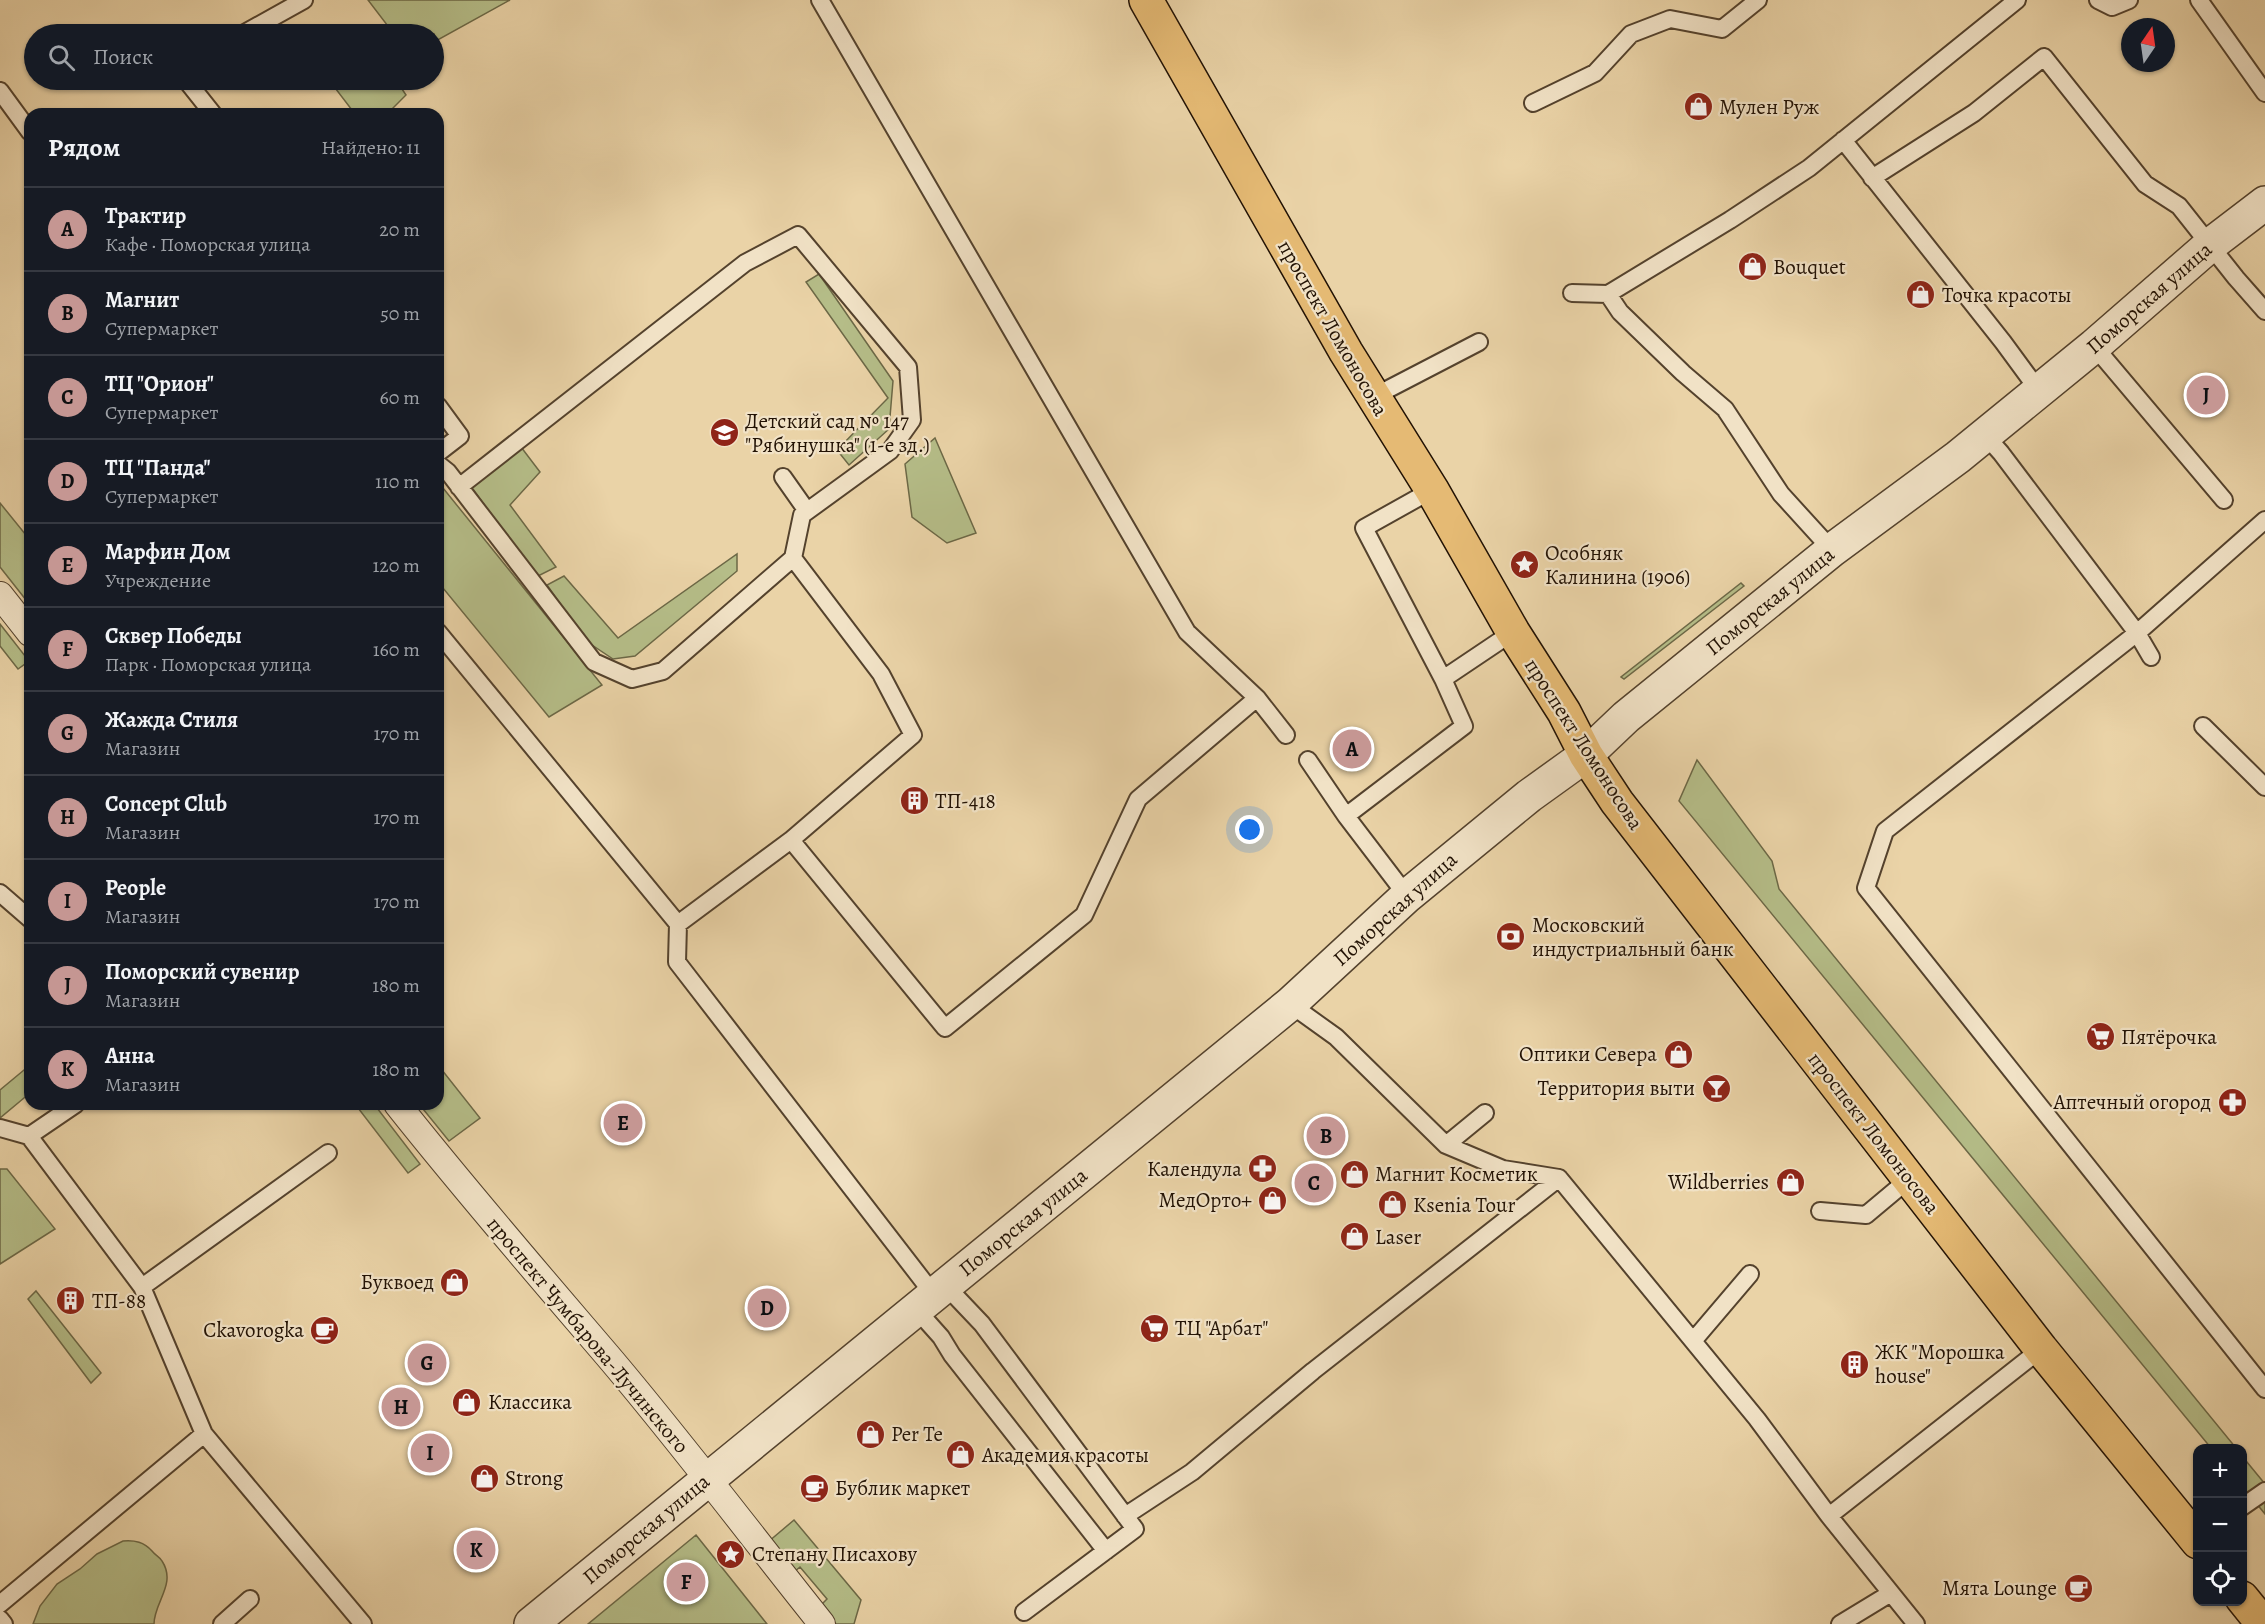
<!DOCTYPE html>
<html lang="ru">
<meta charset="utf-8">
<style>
body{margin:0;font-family:Alegreya,serif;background:#242831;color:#f1f3f6}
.controls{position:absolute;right:18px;bottom:18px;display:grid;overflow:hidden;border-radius:12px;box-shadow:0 2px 4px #0004}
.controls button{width:54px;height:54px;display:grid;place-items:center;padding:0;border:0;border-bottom:2px solid #363941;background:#171b24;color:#f1f3f6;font:30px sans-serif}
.compass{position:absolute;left:2121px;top:18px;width:54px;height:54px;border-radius:50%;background:#171b24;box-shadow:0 2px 4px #0004;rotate:13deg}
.you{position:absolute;left:1250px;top:830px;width:21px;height:21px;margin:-15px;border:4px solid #fff;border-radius:50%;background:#1a73e8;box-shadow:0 0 0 9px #1a73e833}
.badge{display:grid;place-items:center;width:39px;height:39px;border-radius:50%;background:#c59692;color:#111;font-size:20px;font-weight:700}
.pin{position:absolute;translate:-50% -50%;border:3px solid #fff;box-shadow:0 2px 6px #0006}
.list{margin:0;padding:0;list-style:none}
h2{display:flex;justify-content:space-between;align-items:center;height:78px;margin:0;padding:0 24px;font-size:26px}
h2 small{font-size:20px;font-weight:400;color:#9ea1a6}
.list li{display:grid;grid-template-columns:39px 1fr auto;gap:18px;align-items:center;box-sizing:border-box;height:84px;padding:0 24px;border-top:2px solid #363941}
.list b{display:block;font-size:22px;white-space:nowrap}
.list p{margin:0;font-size:20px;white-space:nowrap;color:#9ea1a6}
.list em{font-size:20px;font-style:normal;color:#9ea1a6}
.icon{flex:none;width:33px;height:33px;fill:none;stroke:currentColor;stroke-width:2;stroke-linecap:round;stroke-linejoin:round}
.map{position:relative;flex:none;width:2265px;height:1624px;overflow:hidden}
.search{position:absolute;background:#171b24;box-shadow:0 2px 4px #0004;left:24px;top:24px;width:420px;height:66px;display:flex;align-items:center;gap:15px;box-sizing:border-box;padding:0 21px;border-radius:33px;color:#9ea1a6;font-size:22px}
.panel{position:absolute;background:#171b24;box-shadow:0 2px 4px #0004;left:24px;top:108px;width:420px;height:1002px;border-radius:18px}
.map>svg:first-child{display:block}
.green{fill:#b5bd88;stroke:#6c6846;stroke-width:1.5}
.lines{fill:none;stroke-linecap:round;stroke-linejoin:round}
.service-casing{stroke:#54422d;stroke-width:20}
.pedestrian-casing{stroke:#54422d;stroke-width:28}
.minor-casing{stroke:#54422d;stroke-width:36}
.primary-casing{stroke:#221204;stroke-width:36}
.service{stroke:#f1e2c6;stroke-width:16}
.pedestrian{stroke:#f1e2c6;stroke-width:26}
.minor{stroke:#f1e2c6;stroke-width:33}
.primary{stroke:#e5ba74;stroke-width:33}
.labels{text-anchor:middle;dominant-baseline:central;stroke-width:4.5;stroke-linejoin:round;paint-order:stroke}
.poi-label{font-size:21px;fill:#221204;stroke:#f1e2c6;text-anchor:start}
.street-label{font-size:21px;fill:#221204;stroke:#f1e2c6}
</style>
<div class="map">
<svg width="2265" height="1624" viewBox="0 0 2265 1624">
<rect width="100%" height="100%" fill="#ead3a7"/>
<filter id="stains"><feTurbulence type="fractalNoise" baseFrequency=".00333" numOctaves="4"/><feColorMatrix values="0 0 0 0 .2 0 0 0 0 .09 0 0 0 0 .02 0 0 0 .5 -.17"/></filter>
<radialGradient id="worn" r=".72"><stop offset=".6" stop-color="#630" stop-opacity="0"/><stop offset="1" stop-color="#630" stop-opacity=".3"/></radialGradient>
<path class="green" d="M368 0H510L434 42V34H394Z
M329 80H396L406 95 387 114H355Z
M819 274 893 381 889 429 849 465 837 450 888 398 806 282Z
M935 438 976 533 947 543 912 517 905 464Z
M521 447 540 472 510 505 556 567 536 577 470 485Z
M443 488 602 685 549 717 438 582V493Z
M0 503 30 540V605L0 567Z
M737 554V571L635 656 613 659 586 641 547 585 564 576 618 638Z
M1741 583 1744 586 1624 679 1621 677Z
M0 624 29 661 18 669 0 646Z
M1697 760 1772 861 1779 889 2236 1448H2211L1679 801Z
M30 1065V1093L0 1118V1090Z
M438 1065 480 1118 449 1141 419 1104H438Z
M355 1104H374L420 1164 408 1173Z
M0 1169H7L55 1229 0 1264Z
M36 1291 101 1373 91 1383 28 1299Z
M2242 1456 2265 1484V1514L2243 1487Z
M794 1520 861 1600 854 1624H836L821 1605 827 1599 800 1567 794 1572 768 1542Z
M696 1535 767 1624H588Z
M123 1541C135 1540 144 1542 152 1551 155 1555 160 1557 162 1561 177 1584 154 1602 154 1624H33L40 1606 57 1584 80 1569 97 1554Z"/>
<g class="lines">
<defs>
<path id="service" d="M820 0 1187 632 1257 698 1286 735
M2098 0 2112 7 2129 0
M2199 0 2265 93
M243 34 304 0
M186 80 213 114
M0 91 30 132
M1533 103 1595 73 1631 34 1670 19 1722 29 1758 0
M1843 140 2003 342 2039 391
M1872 178 1974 113 2044 57 2145 184 2179 206 2236 278 2265 311
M1572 293 1608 294 1730 220 1809 168 2017 0
M1608 294 1620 312 1683 373 1725 409 1781 494 1832 550
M2094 346 2224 500
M1373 397 1479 342
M438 406 460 436 438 453
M1985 435 2001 453 2137 633 2151 657
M438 464 448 472 594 662 632 679 663 671 793 558 881 674 913 735 791 840
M783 477 807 511
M459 487 745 263 798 235 908 367 912 420 890 451 802 515 793 558
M2265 520 2137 633 1885 831 1866 888 2265 1389
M438 632 678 924
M1443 679 1513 632
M2203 726 2265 787
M1308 760 1346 816 1407 896
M1346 816 1464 726 1443 679 1364 528 1432 490
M0 893 30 919
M1290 1004 1336 1037 1446 1145 1503 1169 1559 1178 1757 1419 1829 1516 2041 1349
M0 1128 29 1136 142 1287 204 1434 363 1624
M29 1136 76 1104
M1446 1145 1485 1113
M1820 1211 1866 1215 1909 1179
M945 1285 982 1324 1135 1529 1024 1612
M142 1287 328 1153
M934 1295 677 962 678 924 791 840 945 1028 1084 915 1138 799 1257 698
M916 1309 941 1337 952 1355 1106 1551
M1693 1341 1750 1274
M2242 1507 2265 1491
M1125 1516 1192 1472 1313 1371 1559 1178
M1829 1516 1916 1624
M0 1604 204 1434
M0 1619 4 1624
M222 1624 250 1599
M1840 1624 1891 1593"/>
<path id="pedestrian" d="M0 595 30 633
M397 1104C465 1190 536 1272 607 1355 681 1442 750 1534 822 1624"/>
<path id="minor" d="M531 1624 1290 1004 1407 896 1529 796 1586 755 1626 717 1832 550 1958 457 2094 346 2210 245 2265 203"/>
<path id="primary" d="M1146 0 1346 352 1432 490 1513 632 1564 712 1586 755 1617 802 2041 1349 2198 1542
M2242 1598 2263 1624"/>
</defs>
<use href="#service" class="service-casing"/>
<use href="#pedestrian" class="pedestrian-casing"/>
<use href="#minor" class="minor-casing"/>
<use href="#primary" class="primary-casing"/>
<use href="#service" class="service"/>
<use href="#pedestrian" class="pedestrian"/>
<use href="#minor" class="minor"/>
<use href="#primary" class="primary"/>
</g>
<defs>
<symbol id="shop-disc" viewBox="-11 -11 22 22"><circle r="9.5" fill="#8f2418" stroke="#f1e2c6"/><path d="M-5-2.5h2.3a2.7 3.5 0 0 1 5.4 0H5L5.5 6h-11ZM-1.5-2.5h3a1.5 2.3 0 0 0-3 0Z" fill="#fff"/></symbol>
<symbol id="school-disc" viewBox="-11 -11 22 22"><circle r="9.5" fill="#8f2418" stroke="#f1e2c6"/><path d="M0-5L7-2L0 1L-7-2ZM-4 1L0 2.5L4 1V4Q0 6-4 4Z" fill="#fff"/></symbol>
<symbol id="sight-disc" viewBox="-11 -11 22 22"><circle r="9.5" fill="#8f2418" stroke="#f1e2c6"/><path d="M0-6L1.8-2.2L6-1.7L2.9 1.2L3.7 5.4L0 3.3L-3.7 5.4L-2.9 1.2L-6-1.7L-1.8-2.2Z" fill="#fff"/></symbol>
<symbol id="building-disc" viewBox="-11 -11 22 22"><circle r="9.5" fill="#8f2418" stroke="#f1e2c6"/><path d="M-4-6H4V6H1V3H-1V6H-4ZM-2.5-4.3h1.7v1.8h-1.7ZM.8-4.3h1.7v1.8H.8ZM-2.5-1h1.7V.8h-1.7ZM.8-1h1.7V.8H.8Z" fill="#fff"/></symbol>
<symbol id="bank-disc" viewBox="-11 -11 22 22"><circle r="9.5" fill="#8f2418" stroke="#f1e2c6"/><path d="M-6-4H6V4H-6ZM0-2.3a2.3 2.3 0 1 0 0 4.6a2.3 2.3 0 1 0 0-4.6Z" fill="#fff"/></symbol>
<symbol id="supermarket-disc" viewBox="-11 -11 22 22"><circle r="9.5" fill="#8f2418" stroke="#f1e2c6"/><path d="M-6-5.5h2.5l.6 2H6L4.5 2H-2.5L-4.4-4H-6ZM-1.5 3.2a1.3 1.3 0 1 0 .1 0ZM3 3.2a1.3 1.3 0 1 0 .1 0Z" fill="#fff"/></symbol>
<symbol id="bar-disc" viewBox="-11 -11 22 22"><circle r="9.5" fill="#8f2418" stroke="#f1e2c6"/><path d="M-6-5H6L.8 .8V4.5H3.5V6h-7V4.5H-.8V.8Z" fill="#fff"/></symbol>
<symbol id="pharmacy-disc" viewBox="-11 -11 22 22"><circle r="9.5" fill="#8f2418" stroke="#f1e2c6"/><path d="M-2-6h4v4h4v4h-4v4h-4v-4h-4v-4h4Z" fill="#fff"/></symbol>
<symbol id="cafe-disc" viewBox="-11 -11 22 22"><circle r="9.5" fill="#8f2418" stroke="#f1e2c6"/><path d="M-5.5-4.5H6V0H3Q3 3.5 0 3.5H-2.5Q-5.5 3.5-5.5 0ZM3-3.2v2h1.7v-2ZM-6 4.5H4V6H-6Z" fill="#fff"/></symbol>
</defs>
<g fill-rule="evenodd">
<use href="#shop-disc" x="1682" y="90" width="33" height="33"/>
<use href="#shop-disc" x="1736" y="250" width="33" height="33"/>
<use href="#shop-disc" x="1904" y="278" width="33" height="33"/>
<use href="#school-disc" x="708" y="416" width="33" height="33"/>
<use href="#sight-disc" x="1508" y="548" width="33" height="33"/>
<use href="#building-disc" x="898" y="784" width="33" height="33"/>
<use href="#bank-disc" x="1494" y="920" width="33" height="33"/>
<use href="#supermarket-disc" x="2084" y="1020" width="33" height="33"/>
<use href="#shop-disc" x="1662" y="1038" width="33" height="33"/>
<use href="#bar-disc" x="1700" y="1072" width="33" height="33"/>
<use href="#pharmacy-disc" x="2216" y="1086" width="33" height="33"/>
<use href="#pharmacy-disc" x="1246" y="1152" width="33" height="33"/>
<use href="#shop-disc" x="1338" y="1158" width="33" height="33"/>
<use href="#shop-disc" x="1774" y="1166" width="33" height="33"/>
<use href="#shop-disc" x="1256" y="1184" width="33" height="33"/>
<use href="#shop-disc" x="1376" y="1188" width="33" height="33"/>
<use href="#shop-disc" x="1338" y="1220" width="33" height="33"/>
<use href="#shop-disc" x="438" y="1266" width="33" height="33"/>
<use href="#building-disc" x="54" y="1284" width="33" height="33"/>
<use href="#supermarket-disc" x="1138" y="1312" width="33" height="33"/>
<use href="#cafe-disc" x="308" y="1314" width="33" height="33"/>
<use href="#building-disc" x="1838" y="1348" width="33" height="33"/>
<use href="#shop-disc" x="450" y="1386" width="33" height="33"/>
<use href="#shop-disc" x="854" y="1418" width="33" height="33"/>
<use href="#shop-disc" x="944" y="1438" width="33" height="33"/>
<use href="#shop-disc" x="468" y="1462" width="33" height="33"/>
<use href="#cafe-disc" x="798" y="1472" width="33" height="33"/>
<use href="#sight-disc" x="714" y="1538" width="33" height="33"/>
<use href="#cafe-disc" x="2062" y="1572" width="33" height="33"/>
</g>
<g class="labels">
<g class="poi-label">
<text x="1719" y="107">Мулен Руж</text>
<text x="1773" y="267">Bouquet</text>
<text x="1942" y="295">Точка красоты</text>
<text x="745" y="421">Детский сад № 147<tspan x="745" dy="24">"Рябинушка" (1-е зд.)</tspan></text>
<text x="1545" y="553">Особняк<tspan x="1545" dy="24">Калинина (1906)</tspan></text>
<text x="935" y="801">ТП-418</text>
<text x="1532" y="925">Московский<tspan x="1532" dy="24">индустриальный банк</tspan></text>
<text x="2121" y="1037">Пятёрочка</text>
<text x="1657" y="1054" text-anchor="end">Оптики Севера</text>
<text x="1695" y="1088" text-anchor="end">Территория выти</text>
<text x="2211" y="1102" text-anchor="end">Аптечный огород</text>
<text x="1242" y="1169" text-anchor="end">Календула</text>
<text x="1375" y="1174">Магнит Косметик</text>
<text x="1769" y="1182" text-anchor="end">Wildberries</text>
<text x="1252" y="1200" text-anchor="end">МедОрто+</text>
<text x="1413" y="1205">Ksenia Tour</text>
<text x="1375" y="1237">Laser</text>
<text x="434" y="1282" text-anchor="end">Буквоед</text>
<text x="92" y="1301">ТП-88</text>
<text x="1175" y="1328">ТЦ "Арбат"</text>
<text x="304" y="1330" text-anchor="end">Ckavorogka</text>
<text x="1875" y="1352">ЖК "Морошка<tspan x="1875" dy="24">house"</tspan></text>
<text x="488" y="1402">Классика</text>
<text x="891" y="1434">Per Te</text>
<text x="982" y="1455">Академия красоты</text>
<text x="505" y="1478">Strong</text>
<text x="835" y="1488">Бублик маркет</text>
<text x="752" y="1554">Степану Писахову</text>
<text x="2057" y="1588" text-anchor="end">Мята Lounge</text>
</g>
<g class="street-label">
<text transform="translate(2149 298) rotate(-41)">Поморская улица</text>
<text transform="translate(1333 328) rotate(60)">проспект Ломоносова</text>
<text transform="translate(1770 601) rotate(-39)">Поморская улица</text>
<text transform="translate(1584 744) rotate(57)">проспект Ломоносова</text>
<text transform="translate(1395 909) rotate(-42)">Поморская улица</text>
<text transform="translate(1874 1133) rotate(52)">проспект Ломоносова</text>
<text transform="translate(1023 1222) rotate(-39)">Поморская улица</text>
<text transform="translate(588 1335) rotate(50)">проспект Чумбарова-Лучинского</text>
<text transform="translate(646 1529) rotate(-40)">Поморская улица</text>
</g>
</g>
<rect width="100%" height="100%" filter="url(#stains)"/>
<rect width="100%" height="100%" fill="url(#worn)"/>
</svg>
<div class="controls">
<button>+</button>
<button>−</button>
<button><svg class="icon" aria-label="locate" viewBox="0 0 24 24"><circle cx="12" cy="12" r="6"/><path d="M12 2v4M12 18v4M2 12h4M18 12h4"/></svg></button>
</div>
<svg class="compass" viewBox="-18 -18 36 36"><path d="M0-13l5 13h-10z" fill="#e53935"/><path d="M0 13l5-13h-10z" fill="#9ea1a6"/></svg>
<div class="you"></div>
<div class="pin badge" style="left:1352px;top:749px">A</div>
<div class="pin badge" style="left:1326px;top:1136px">B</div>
<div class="pin badge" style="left:1314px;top:1183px">C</div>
<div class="pin badge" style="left:767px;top:1308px">D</div>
<div class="pin badge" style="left:623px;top:1123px">E</div>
<div class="pin badge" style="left:686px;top:1582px">F</div>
<div class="pin badge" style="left:427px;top:1363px">G</div>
<div class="pin badge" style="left:401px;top:1407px">H</div>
<div class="pin badge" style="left:430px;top:1453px">I</div>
<div class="pin badge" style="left:2206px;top:395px">J</div>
<div class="pin badge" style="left:476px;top:1550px">K</div>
<div class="search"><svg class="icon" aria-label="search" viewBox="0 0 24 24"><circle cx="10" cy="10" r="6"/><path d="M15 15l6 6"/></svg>Поиск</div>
<section class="panel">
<h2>Рядом<small>Найдено: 11</small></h2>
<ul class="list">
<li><span class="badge">A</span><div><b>Трактир</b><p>Кафе · Поморская улица</p></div><em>20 m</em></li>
<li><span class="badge">B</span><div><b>Магнит</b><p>Супермаркет</p></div><em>50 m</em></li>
<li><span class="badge">C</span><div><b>ТЦ &quot;Орион&quot;</b><p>Супермаркет</p></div><em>60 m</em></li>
<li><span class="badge">D</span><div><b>ТЦ &quot;Панда&quot;</b><p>Супермаркет</p></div><em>110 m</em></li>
<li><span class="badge">E</span><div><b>Марфин Дом</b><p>Учреждение</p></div><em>120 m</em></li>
<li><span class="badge">F</span><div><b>Сквер Победы</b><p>Парк · Поморская улица</p></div><em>160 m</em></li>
<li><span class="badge">G</span><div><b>Жажда Стиля</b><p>Магазин</p></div><em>170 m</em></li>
<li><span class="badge">H</span><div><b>Concept Club</b><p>Магазин</p></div><em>170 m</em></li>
<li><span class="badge">I</span><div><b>People</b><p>Магазин</p></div><em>170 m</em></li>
<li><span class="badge">J</span><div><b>Поморский сувенир</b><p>Магазин</p></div><em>180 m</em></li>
<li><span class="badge">K</span><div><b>Анна</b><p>Магазин</p></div><em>180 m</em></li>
</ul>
</section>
</div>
